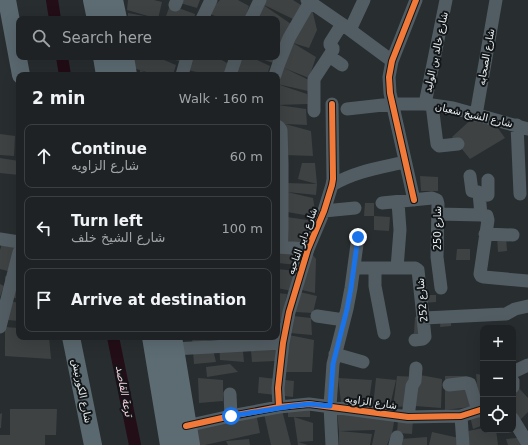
<!DOCTYPE html>
<meta charset="utf-8">
<style>
body{margin:0;font-family:"DejaVu Sans","Noto Sans Arabic",sans-serif;background:#2b2f31;color:#f1f3f6}
.controls{position:absolute;right:12px;bottom:12px;display:grid;overflow:hidden;border-radius:8px;box-shadow:0 4px 16px #0002}
.controls button{width:36px;height:36px;display:grid;place-items:center;padding:0;border:0;border-bottom:1px solid #3c3f41;background:#1e2224;color:#f1f3f6;font:20px sans-serif}
.stop{position:absolute;width:12px;height:12px;margin:-9px;border:3px solid #1a73e8;border-radius:50%;background:#fff}
.stop.end{background:#1a73e8;border-color:#fff;box-shadow:0 1px 4px #0008}
.list{margin:0;padding:0;list-style:none}
h2{display:flex;justify-content:space-between;align-items:center;height:52px;margin:0;padding:0 16px;font-size:17px}
h2 small{font-size:13px;font-weight:400;color:#a1a4a6}
.list li{display:grid;grid-template-columns:26px 1fr auto;gap:12px;align-items:center;box-sizing:border-box;height:64px;margin:0 8px 8px;padding:0 8px;border:1px solid #3c3f41;border-radius:8px}
.list b{display:block;font-size:15px;white-space:nowrap}
.list p{margin:0;font-size:13px;white-space:nowrap;color:#a1a4a6}
.list em{font-size:13px;font-style:normal;color:#a1a4a6}
.icon{flex:none;width:22px;height:22px;fill:none;stroke:currentColor;stroke-width:2;stroke-linecap:round;stroke-linejoin:round}
.map{position:relative;flex:none;width:528px;height:445px;overflow:hidden}
.search{position:absolute;background:#1e2224;box-shadow:0 4px 16px #0002;left:16px;top:16px;width:264px;height:44px;display:flex;align-items:center;gap:10px;box-sizing:border-box;padding:0 14px;border-radius:8px;color:#a1a4a6;font-size:15px}
.panel{position:absolute;background:#1e2224;box-shadow:0 4px 16px #0002;left:16px;top:72px;width:264px;height:268px;border-radius:8px}
.map>svg:first-child{display:block}
.lines{fill:none;stroke-linecap:round;stroke-linejoin:round}
.canal{stroke:#230d16;stroke-width:12}
.building{fill:#3e4243}
.street{stroke:#525d63;stroke-width:13}
.secondary{stroke:#5a686f;stroke-width:18}
.highway{stroke:#5d6c73;stroke-width:22}
.cycleway-casing{stroke:#121618;stroke-width:8}
.cycleway{stroke:#f17a3a;stroke-width:6}
.route{stroke:#1a73e8;stroke-width:5}
.labels{text-anchor:middle;dominant-baseline:central;stroke-width:4;stroke-linejoin:round;paint-order:stroke}
.street-label{font-size:10px;fill:#e5ebee;stroke:#121618}
.water-label{font-size:11px;font-style:italic;fill:#fbd5e1;stroke:#121618}
</style>
<div class="map">
<svg width="528" height="445" viewBox="0 0 528 445">
<rect width="100%" height="100%" fill="#282d30"/>
<g class="lines">
<path class="canal" d="M52 0 55 19
M62 57 65 75
M113 337 135 445"/>
</g>
<path class="building" d="M128 0H154L162 2 158 19H128V13L155 18 127 10Z
M170 0H200L197 8Z
M220 0H238L249 6 245 19H222L208 13Z
M264 0H293L301 5 293 19 262 4 291 24 277 54V19H257L262 4Z
M170 5 195 14 194 19H165Z
M312 9 317 30 309 48 293 43Z
M293 43 316 57 309 78 284 68 309 80 308 91 277 84 281 67Z
M133 57H157L176 65 173 75H156L140 70 151 75H140V70L132 68Z
M164 57H180L179 61Z
M193 57H216L229 64 226 75H209L188 70Z
M240 57H251L270 66 267 75H241L235 73Z
M256 57H276L273 63Z
M277 84 307 94 308 104 277 105Z
M278 105 306 109 307 125 285 124 311 131 313 156 285 155 280 123Z
M476 115 497 127 505 138 470 159 452 137Z
M0 134 15 136 14 156 0 155Z
M0 158 19 161V175L0 173Z
M302 163H315L317 184 298 179Z
M420 176 438 177V191H421Z
M287 183 317 184 316 195 287 192 313 198 316 217 287 212Z
M365 203H374V216H364Z
M374 216 390 217 389 231 374 230Z
M287 217 314 221 308 243 289 242Z
M497 237H506L507 251 498 252Z
M2 244 19 249V274L0 269V250Z
M279 247 301 255 297 265 278 263Z
M457 249H470V260H456Z
M312 254 316 259 315 293 302 290Z
M277 269 297 271 292 291 277 288Z
M5 276 19 281V299L5 296Z
M0 284 4 286 0 297Z
M300 292 317 296 313 313 295 312Z
M277 293 287 294 281 321H277Z
M424 295H436V302L424 303Z
M10 301 19 303V321L8 320Z
M293 316 311 318 312 335 290 333Z
M415 317 424 318V333H414Z
M441 319H451V326L440 327Z
M277 324 282 325 280 338H277Z
M5 327 19 328V337H49L51 359 5 356Z
M289 335 314 340 312 372H286Z
M248 337H276L248 340Z
M192 338 211 341 216 362 194 364Z
M219 341H242L244 362 220 360Z
M276 348 275 361 252 362 251 351Z
M230 364 238 372 207 377 206 367Z
M476 374 483 375V402L479 403Z
M420 375 442 379 441 408 415 406 393 407 397 376 418 377Z
M445 376H467L470 407 445 410Z
M259 377 294 381 293 397 258 393Z
M198 378 223 380V401L199 403Z
M338 378 372 380 369 401 341 402Z
M376 378 396 380 390 406H373Z
M518 387 528 398V412L520 420 513 413V392Z
M310 406V417H288V407Z
M10 409H57L56 435H45V445H0V435H10Z
M282 410 291 445H271L264 414Z
M483 410V425L473 429 470 416Z
M2 413 1 428H0V414Z
M256 413 260 433 205 445H197L193 426Z
M337 413 395 417 392 433 387 445H372L375 430 339 431Z
M294 417 313 423V441L298 442 308 445H298Z
M398 419 413 420 412 434 397 433Z
M483 428V430H496L498 445H469L468 431Z
M339 431 372 434 370 445H339Z
M432 432 459 438 458 445H429Z
M427 437V445H399L401 439Z
M528 437V445H508L506 439Z
M249 439 250 445H228L226 441Z"/>
<g class="lines">
<path class="street" d="M307 0 342 24 392 61
M175 5 177 0
M202 19 211 0
M251 19 260 0
M350 30 364 0
M329 56 342 65
M182 75 187 57
M230 75 236 57
M275 75 279 63 289 38 311 0
M425 104 446 0
M432 105 437 144 439 146 458 144
M347 109 392 104H425L453 108 528 129
M314 111V79L333 50V48L330 45V43L342 24
M476 115 496 0
M517 125 520 194
M277 126 279 127 281 130 282 163V247
M470 176 472 191 478 192 479 193 481 215
M332 185C356 171 379 168 405 162
M479 196 488 195V180
M414 200 390 93 389 77 392 61 416 0
M382 203 432 198 437 200 438 204 437 257 441 288
M324 211 355 208
M438 214 481 215 487 216 488 220 480 274 481 276 484 277 528 281
M485 234 513 235
M0 239 19 242
M277 247 308 249
M354 268H415L418 270 425 337 423 339 415 340
M375 268V286L384 333
M397 268 400 230 398 202
M317 316 344 320
M424 318 506 314 515 309 528 306
M0 327 19 252
M173 349 283 343
M335 354 363 362
M513 372 528 365
M513 381V387
M449 385 467 383 470 384 478 411
M230 394 231 416
M279 407 278 388 283 343 289 312 308 249 324 211 332 185 333 179 332 104
M461 416 463 445
M408 417 412 386 415 381 416 368
M513 419 528 444
M186 426 231 416 279 407 309 404 408 417 461 416 483 409
M332 445 330 406 333 364 347 309 351 288 358 237
M395 445 397 437"/>
<path class="secondary" d="M7 0 21 75
M71 337 93 445"/>
<path class="highway" d="M94 0 98 19
M112 0 116 19
M104 57 107 75
M123 57 126 75
M153 337 171 445
M171 337 189 445"/>
<defs>
<path id="cycleway" d="M414 200 390 93 389 77 392 61 416 0
M279 407 278 388 283 343 289 312 308 249 324 211 332 185 333 179 332 104
M186 426 231 416 279 407 309 404 408 417 461 416 483 409"/>
</defs>
<use href="#cycleway" class="cycleway-casing"/>
<use href="#cycleway" class="cycleway"/>
</g>
<g class="lines">
<path class="route" d="M231 416 292 406 309 404 330 406 333 364 347 309 351 288 358 237"/>
</g>
<g class="labels">
<g class="street-label">
<text transform="translate(436 52) rotate(-78)">شارع خالد بن الوليد</text>
<text transform="translate(486 57) rotate(-80)">شارع الصحابه</text>
<text transform="translate(474 115) rotate(13)">شارع الشيخ شعبان</text>
<text transform="translate(437 228) rotate(-90)">شارع 250</text>
<text transform="translate(302 241) rotate(-70)">شارع داير الناحيه</text>
<text transform="translate(422 300) rotate(-95)">شارع 252</text>
<text transform="translate(82 391) rotate(78)">شارع الكورنيش</text>
<text transform="translate(371 402) rotate(8)">شارع الزاويه</text>
</g>
<g class="water-label">
<text transform="translate(124 391) rotate(79)">ترعة القاصد</text>
</g>
</g>
</svg>
<div class="controls">
<button>+</button>
<button>−</button>
<button><svg class="icon" aria-label="locate" viewBox="0 0 24 24"><circle cx="12" cy="12" r="6"/><path d="M12 2v4M12 18v4M2 12h4M18 12h4"/></svg></button>
</div>
<div class="stop" style="left:231px;top:416px"></div>
<div class="stop end" style="left:358px;top:237px"></div>
<div class="search"><svg class="icon" aria-label="search" viewBox="0 0 24 24"><circle cx="10" cy="10" r="6"/><path d="M15 15l6 6"/></svg>Search here</div>
<section class="panel">
<h2>2 min<small>Walk · 160 m</small></h2>
<ul class="list">
<li><svg class="icon" aria-label="ahead" viewBox="0 0 24 24"><path d="M12 20V5M6 11l6-6 6 6"/></svg><div><b>Continue</b><p>شارع الزاويه</p></div><em>60 m</em></li>
<li><svg class="icon" aria-label="left" viewBox="0 0 24 24"><path d="M17 20v-9H6M10 6l-5 5 5 5"/></svg><div><b>Turn left</b><p>شارع الشيخ خلف</p></div><em>100 m</em></li>
<li><svg class="icon" aria-label="arrive" viewBox="0 0 24 24"><path d="M6 21V4h12l-3 4 3 4H6"/></svg><div><b>Arrive at destination</b></div></li>
</ul>
</section>
</div>
